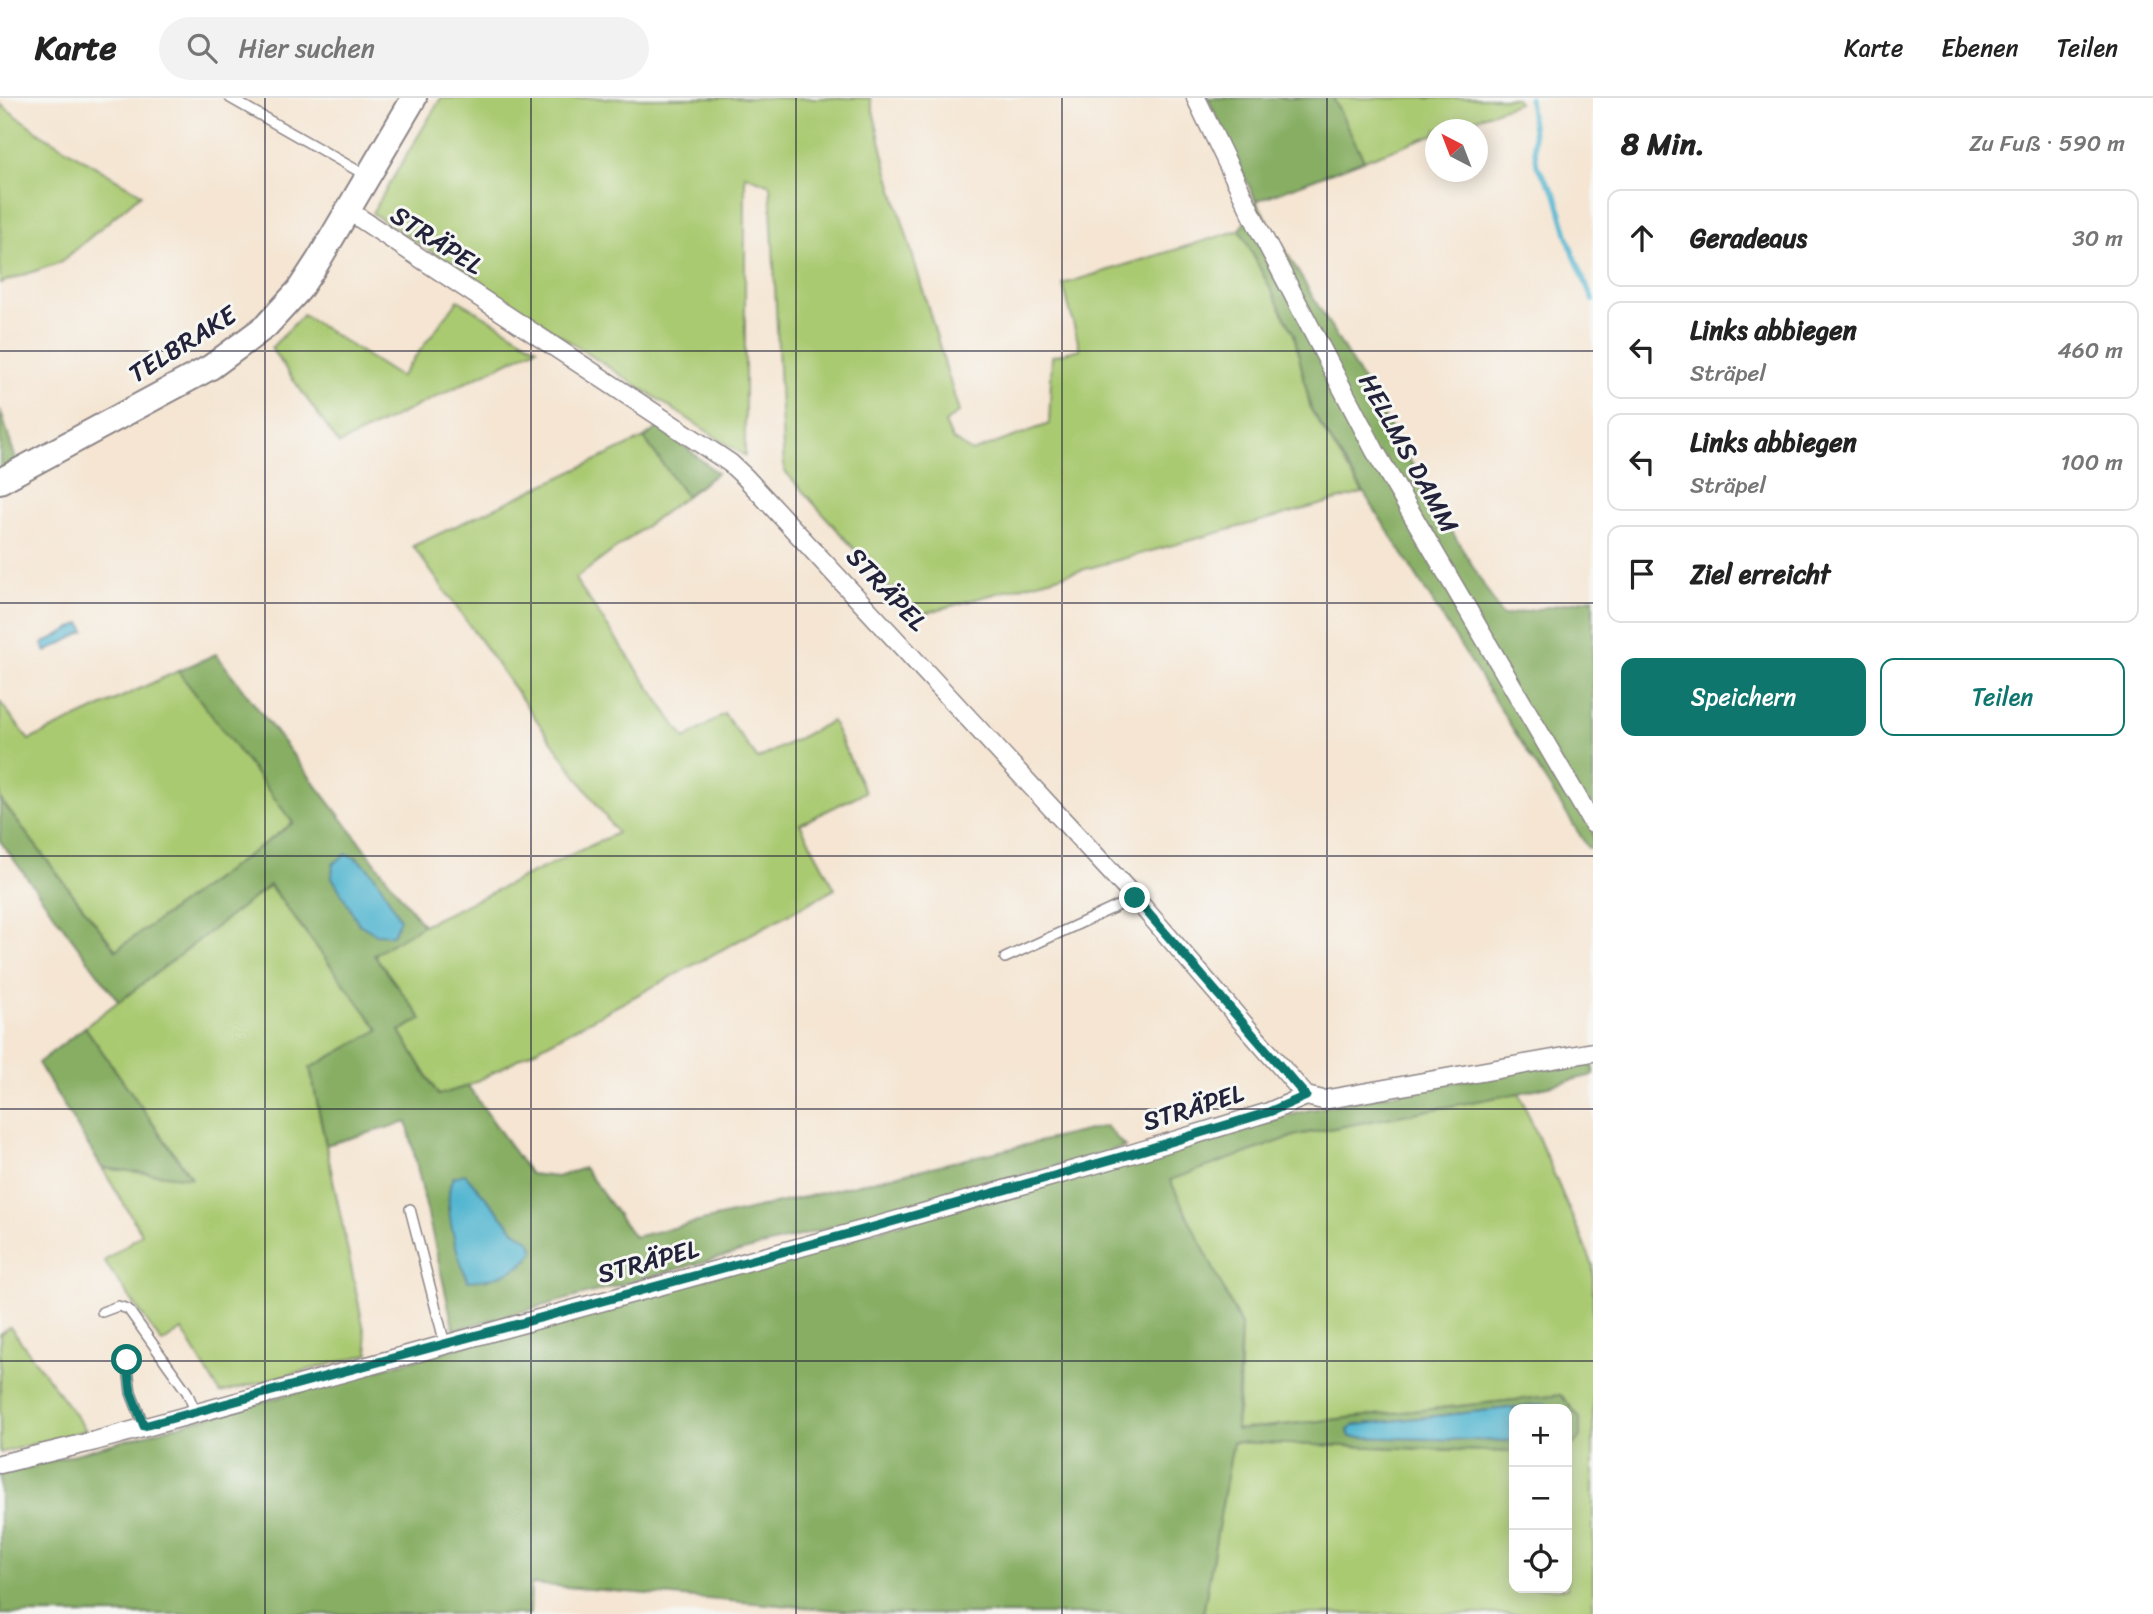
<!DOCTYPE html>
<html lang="de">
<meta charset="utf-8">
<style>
body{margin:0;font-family:Sriracha,sans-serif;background:#f2f2f2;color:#222}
.controls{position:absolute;right:21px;bottom:21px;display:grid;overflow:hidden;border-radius:14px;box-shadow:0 4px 18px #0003}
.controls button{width:63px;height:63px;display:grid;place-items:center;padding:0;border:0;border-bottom:2px solid #e0e0e0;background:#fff;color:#222;font:35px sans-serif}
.compass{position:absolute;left:1425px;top:21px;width:63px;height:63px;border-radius:50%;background:#fff;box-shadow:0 4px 18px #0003;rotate:318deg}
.stop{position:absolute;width:21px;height:21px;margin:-16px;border:5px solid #0f766e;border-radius:50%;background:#fff}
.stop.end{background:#0f766e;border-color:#fff;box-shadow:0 2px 7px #0008}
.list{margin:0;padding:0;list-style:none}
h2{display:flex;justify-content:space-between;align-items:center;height:91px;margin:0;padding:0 28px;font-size:30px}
h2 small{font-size:23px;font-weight:400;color:#767676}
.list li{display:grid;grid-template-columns:46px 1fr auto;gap:21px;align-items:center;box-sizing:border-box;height:98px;margin:0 14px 14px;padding:0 14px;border:2px solid #e0e0e0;border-radius:14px}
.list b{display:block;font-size:26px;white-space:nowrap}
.list p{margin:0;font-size:23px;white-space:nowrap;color:#767676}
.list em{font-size:23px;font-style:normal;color:#767676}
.actions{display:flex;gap:14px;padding:21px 28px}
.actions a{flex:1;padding:16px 0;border:2px solid #0f766e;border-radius:14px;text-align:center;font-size:24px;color:#0f766e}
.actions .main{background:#0f766e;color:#fff}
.icon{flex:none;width:38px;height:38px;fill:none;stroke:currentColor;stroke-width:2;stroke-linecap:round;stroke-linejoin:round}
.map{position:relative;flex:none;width:1593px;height:1516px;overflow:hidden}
header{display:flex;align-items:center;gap:42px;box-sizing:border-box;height:98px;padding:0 35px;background:#fff;border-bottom:2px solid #e0e0e0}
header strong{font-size:33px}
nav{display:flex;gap:38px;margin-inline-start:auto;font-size:24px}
.search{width:490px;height:63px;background:#f2f2f2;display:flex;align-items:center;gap:18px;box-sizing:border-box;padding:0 24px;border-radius:38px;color:#767676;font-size:26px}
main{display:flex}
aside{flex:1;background:#fff}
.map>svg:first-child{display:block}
.green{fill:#aaca72;stroke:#667656;stroke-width:2}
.forest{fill:#87ae64;stroke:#546850;stroke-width:2;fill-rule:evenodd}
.water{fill:#52b6d0;stroke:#3a6c86;stroke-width:2}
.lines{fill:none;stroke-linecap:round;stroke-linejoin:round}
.stream{stroke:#52b6d0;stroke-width:5}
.lane-casing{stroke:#8c8486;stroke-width:12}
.street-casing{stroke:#8c8486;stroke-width:21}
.secondary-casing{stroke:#8c8486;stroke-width:28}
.lane{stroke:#fff;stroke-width:9}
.street{stroke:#fff;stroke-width:18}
.secondary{stroke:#fff;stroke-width:24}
.route{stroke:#0f766e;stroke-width:9}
.grid{fill:none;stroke:#22223b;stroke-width:2;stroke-opacity:0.55}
.labels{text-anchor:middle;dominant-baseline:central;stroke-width:6;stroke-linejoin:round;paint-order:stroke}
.street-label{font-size:26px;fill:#22223b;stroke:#f6f6f2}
</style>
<header>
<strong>Karte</strong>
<div class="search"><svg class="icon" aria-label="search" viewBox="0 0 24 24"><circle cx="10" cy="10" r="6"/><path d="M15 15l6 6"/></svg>Hier suchen</div>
<nav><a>Karte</a><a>Ebenen</a><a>Teilen</a></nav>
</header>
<main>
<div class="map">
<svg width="1593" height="1516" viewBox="0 0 1593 1516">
<rect width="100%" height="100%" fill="#f6f6f2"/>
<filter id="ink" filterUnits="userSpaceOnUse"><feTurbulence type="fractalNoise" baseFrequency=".0143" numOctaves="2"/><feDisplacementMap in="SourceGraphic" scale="14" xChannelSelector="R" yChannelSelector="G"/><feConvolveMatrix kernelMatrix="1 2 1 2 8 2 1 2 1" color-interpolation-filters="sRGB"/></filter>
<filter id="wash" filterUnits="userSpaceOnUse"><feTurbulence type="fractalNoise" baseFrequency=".00686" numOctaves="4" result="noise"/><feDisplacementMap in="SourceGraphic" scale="28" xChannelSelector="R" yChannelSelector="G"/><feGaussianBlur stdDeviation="1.57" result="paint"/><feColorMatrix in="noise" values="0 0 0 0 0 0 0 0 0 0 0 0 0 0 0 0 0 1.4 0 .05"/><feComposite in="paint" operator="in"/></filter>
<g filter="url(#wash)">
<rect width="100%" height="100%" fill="#f5e5d2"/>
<path class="green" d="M441 0H870L887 71 959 314 945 325 952 341 972 354 1049 326 1052 258 1080 251 1063 186 1240 132 1294 236 1311 312 1363 395 914 518 784 372 770 87 745 77V358L372 115Z
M1333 0H1516L1518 5 1448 31 1436 32 1435 36 1364 62Z
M0 6 41 36 141 96 61 164 0 185Z
M458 202 537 250 339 346 271 250 303 217 400 279Z
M644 340 686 398 575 481 685 641 724 616 758 661 832 623 865 694 800 726 835 791 468 988 439 998 400 933 421 921 374 856 423 827 617 735 413 448Z
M178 573 293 725 116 852 0 701V604L29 642Z
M269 787 380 932 310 970 369 1256 220 1295 182 1232 162 1245 104 1163 142 1136 102 1070 191 1079 85 929Z
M1519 995 1593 1167V1516H1203L1233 1344 1514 1354V1490H1567V1352L1580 1340 1561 1297 1235 1332 1239 1309 1241 1227 1169 1082 1297 1037Z
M10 1229 86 1332 0 1355V1236Z"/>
<path class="forest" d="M1208 0H1333L1364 62 1256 103 1502 518 1593 500V749L1588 750 1311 311 1294 236 1240 132 1256 103Z
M0 311 16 362 0 371Z
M660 328 717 375 686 398 644 340Z
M216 556 423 827 374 857 422 921 400 933 438 997 468 988 530 1076 557 1079 584 1070 634 1139 1106 1028 1125 1049 454 1232 407 1024 326 1047 310 970 379 932 270 787 119 904 0 743V701L116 852 293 725 178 573ZM356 759 380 787 359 826 347 803ZM490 1107 515 1134 529 1162 486 1182 454 1136 448 1110Z
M85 929 191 1080 102 1070 38 965Z
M1589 958 1593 962V977L1519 995 1297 1037 1170 1082 1241 1227 1236 1332 1561 1297 1580 1320V1340L1567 1352V1311H1553L1546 1306 1356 1327 1348 1333 1350 1339 1514 1343V1354L1233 1344 1203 1516H883L531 1486 530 1516H0V1377L1309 1012Z"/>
<path class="water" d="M81 525 85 533 46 554 42 546Z
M346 756C373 764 387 799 400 821L393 837 376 836 359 826 332 779 333 766Z
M465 1076 515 1133 530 1143 534 1152C524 1174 490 1182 468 1183 457 1158 441 1104 453 1079Z
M1546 1306 1553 1311H1514V1343L1350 1339 1348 1332 1356 1327Z"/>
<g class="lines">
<path class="stream" d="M1529 0 1537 68 1556 97 1571 150 1593 203"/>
</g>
</g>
<g filter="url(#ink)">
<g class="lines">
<defs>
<path id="lane" d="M230 0 367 78
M1005 860 1135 800
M410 1111 445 1246
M102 1214 118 1208 128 1211 187 1294 196 1315
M127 1262 131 1295 144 1328"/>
<path id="street" d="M1196 0 1259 131 1375 353 1593 726
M349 113 730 365 745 379 1135 800 1306 998
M0 1366 95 1343 877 1128 1131 1056 1269 1014 1306 998 1323 1002 1593 954"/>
<path id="secondary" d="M0 383 211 269 266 228 299 192 318 163 414 0"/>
</defs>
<use href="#lane" class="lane-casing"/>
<use href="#street" class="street-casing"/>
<use href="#secondary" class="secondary-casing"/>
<use href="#lane" class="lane"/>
<use href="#street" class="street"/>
<use href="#secondary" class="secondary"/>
</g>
</g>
<g class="lines" filter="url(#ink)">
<path class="route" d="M127 1262 131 1295 144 1328 877 1128 1131 1056 1269 1014 1306 998 1135 800"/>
</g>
<path class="grid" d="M265 0V1516M531 0V1516M796 0V1516M1062 0V1516M1327 0V1516M0 253H1593M0 505H1593M0 758H1593M0 1011H1593M0 1263H1593"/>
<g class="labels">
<g class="street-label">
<text transform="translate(437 142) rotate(33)">STRÄPEL</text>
<text transform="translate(182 246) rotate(-32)">TELBRAKE</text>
<text transform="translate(1409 355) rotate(61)">HELLMS DAMM</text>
<text transform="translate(887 491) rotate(47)">STRÄPEL</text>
<text transform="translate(1193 1009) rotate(-17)">STRÄPEL</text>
<text transform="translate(648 1163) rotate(-15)">STRÄPEL</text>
</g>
</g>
</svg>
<div class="controls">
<button>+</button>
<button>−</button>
<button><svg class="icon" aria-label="locate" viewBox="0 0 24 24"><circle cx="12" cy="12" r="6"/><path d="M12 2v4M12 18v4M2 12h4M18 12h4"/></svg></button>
</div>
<svg class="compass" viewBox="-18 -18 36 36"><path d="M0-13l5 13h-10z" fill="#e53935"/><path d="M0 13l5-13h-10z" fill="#767676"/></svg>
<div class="stop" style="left:127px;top:1262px"></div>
<div class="stop end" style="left:1135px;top:800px"></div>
</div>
<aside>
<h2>8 Min.<small>Zu Fuß · 590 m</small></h2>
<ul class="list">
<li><svg class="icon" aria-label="ahead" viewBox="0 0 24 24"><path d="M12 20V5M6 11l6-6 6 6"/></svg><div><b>Geradeaus</b></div><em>30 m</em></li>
<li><svg class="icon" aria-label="left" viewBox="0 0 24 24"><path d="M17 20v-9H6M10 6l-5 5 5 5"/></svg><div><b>Links abbiegen</b><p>Sträpel</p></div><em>460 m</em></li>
<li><svg class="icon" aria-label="left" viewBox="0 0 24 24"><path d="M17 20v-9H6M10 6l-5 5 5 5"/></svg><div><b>Links abbiegen</b><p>Sträpel</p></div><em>100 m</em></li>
<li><svg class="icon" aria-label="arrive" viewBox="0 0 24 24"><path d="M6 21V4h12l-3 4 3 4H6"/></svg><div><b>Ziel erreicht</b></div></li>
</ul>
<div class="actions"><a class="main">Speichern</a><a>Teilen</a></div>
</aside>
</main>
